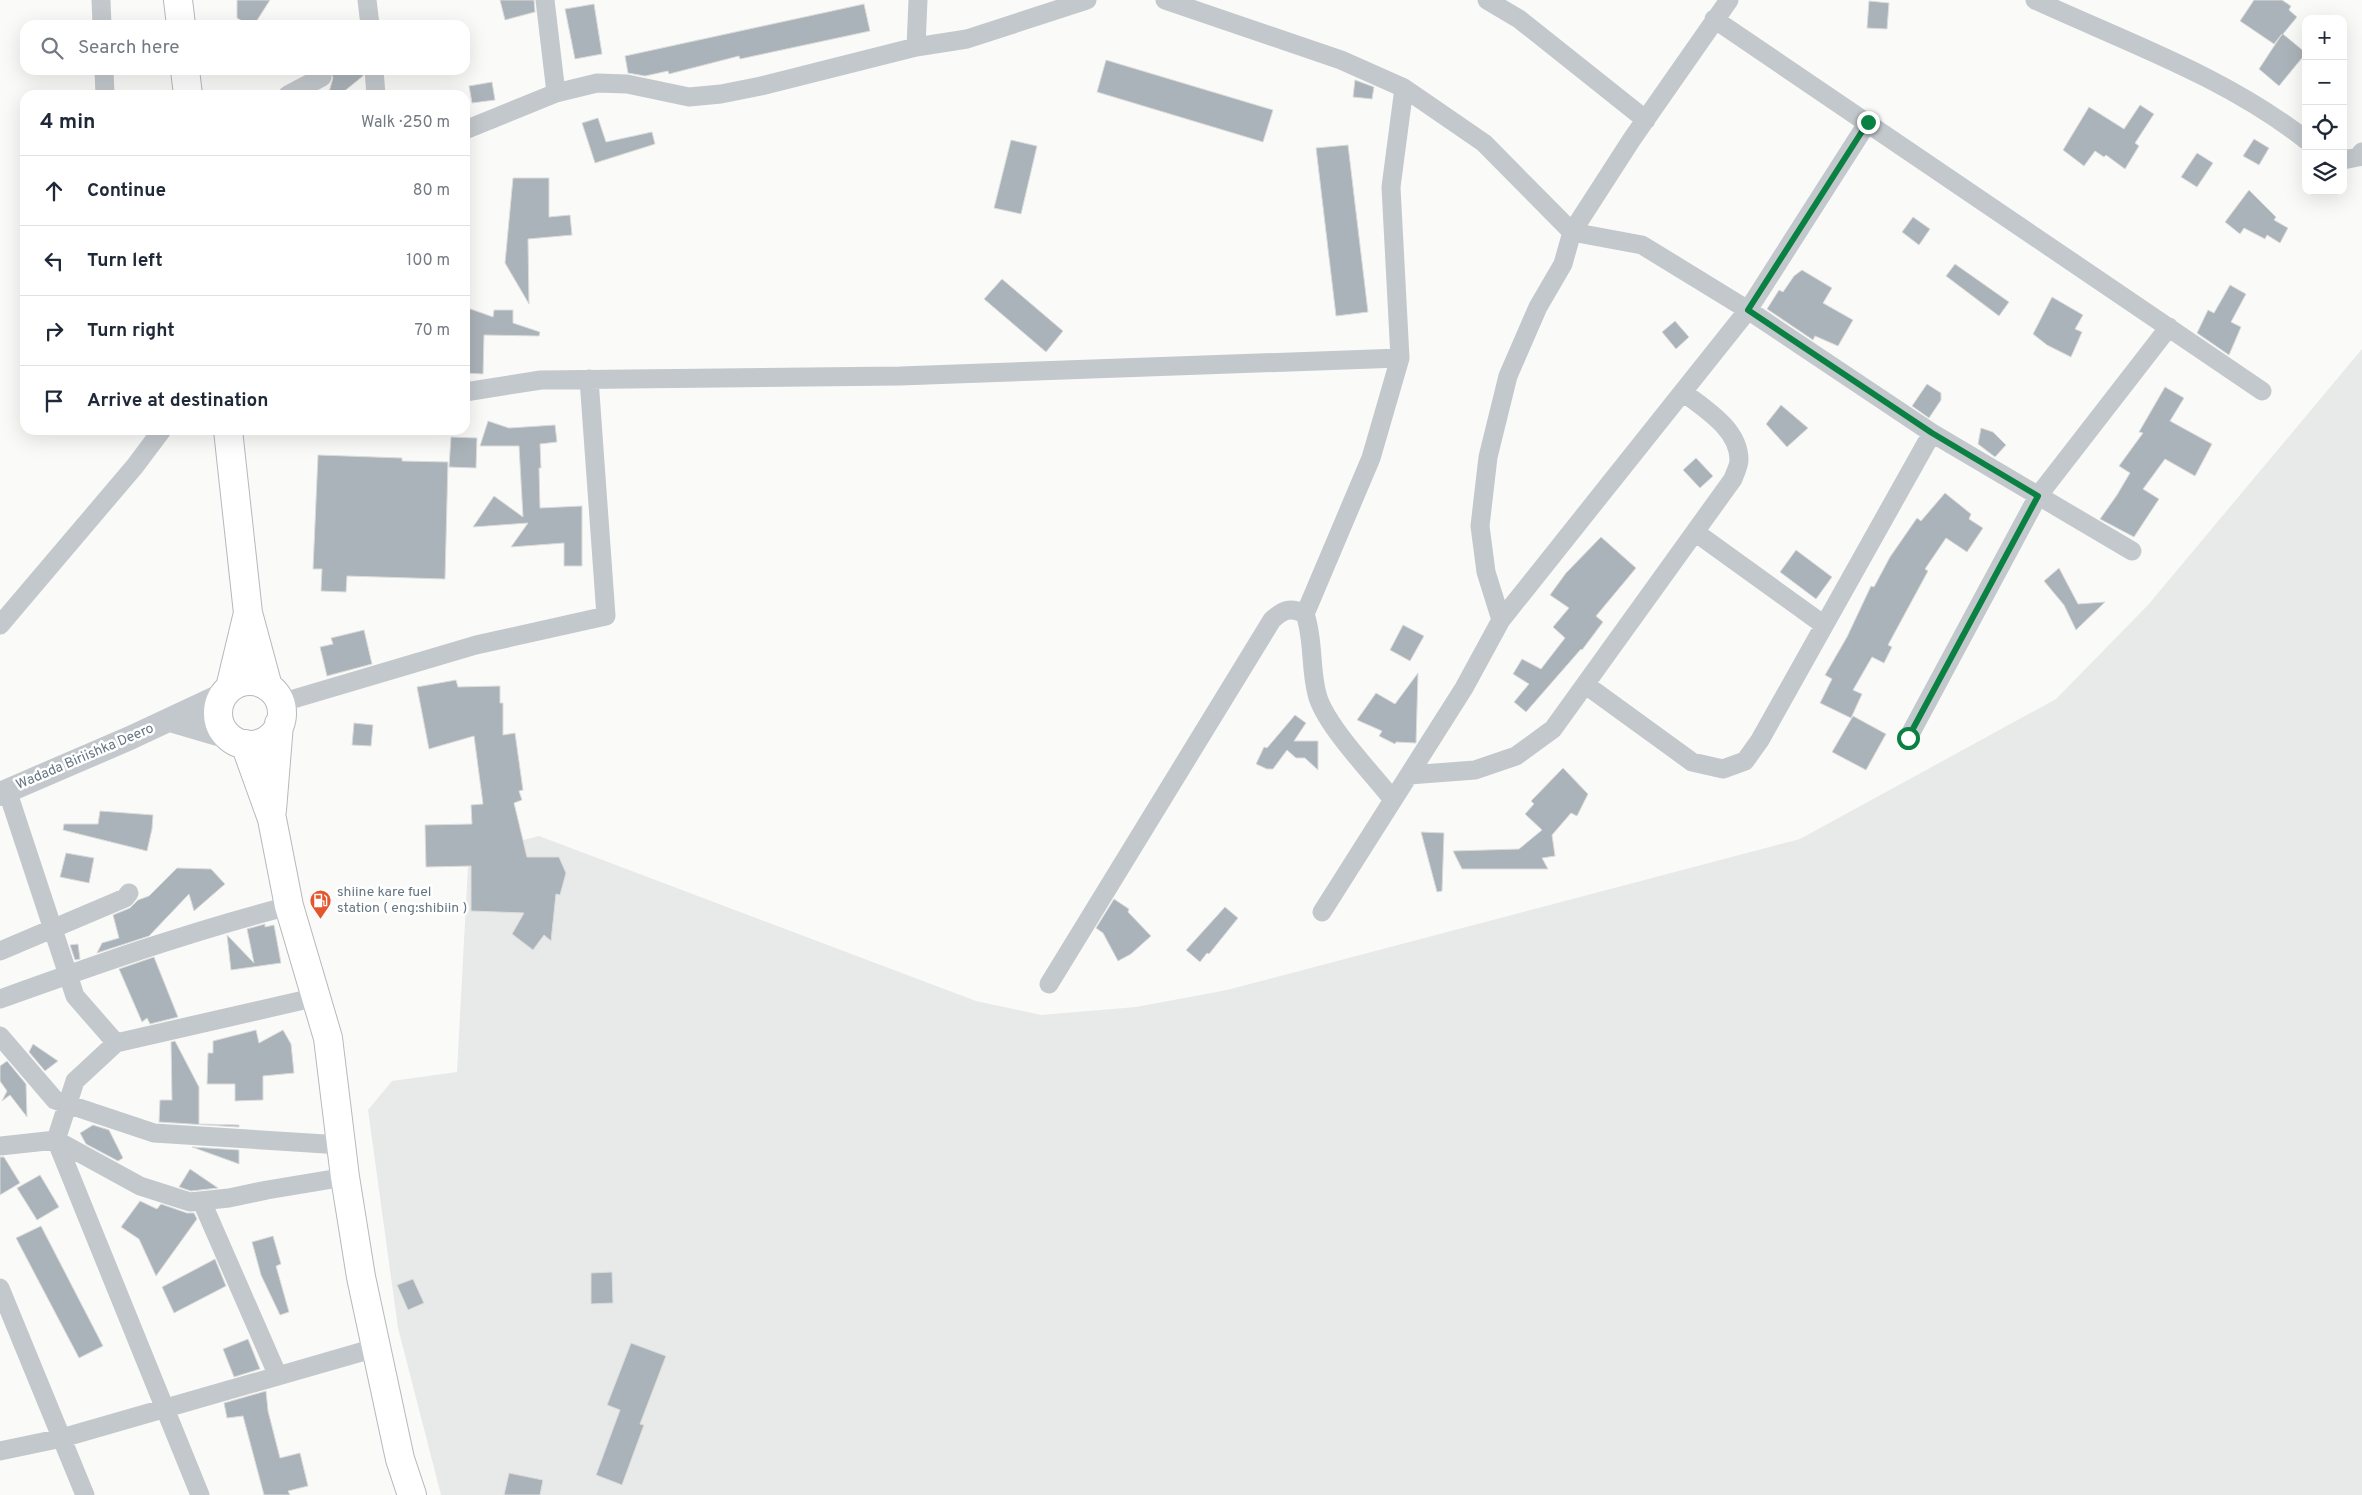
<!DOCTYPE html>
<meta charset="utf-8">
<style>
body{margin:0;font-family:Overpass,sans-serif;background:#f6f6f7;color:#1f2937}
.controls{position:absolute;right:15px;top:15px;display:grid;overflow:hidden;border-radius:10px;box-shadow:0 5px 20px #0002}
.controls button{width:45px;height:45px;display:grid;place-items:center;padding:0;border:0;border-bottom:1px solid #e0e1e3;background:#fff;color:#1f2937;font:25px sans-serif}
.stop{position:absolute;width:15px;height:15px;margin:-11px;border:4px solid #0b8043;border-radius:50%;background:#fff}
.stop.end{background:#0b8043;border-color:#fff;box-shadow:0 1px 5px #0008}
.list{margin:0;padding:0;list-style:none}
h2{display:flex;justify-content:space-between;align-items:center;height:65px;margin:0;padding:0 20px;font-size:21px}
h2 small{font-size:16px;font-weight:400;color:#747a83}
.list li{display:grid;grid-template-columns:32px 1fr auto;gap:15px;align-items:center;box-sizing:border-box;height:70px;padding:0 20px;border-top:1px solid #e0e1e3}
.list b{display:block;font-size:19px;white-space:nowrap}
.list em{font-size:16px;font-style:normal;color:#747a83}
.icon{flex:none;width:28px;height:28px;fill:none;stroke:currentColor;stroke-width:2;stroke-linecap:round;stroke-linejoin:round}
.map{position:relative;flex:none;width:2362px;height:1495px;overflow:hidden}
.search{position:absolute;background:#fff;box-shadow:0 5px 20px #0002;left:20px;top:20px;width:450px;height:55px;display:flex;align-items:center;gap:12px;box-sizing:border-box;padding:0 18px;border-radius:15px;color:#747a83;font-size:19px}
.panel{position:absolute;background:#fff;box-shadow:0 5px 20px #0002;left:20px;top:90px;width:450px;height:345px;border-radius:15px}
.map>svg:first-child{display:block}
.built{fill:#e8e9e9}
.building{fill:#aab3b9;stroke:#dcdcda}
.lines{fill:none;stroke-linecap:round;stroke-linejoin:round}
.trunk-casing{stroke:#b4b9bd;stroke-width:30}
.minor{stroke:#c3c8cc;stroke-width:19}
.tertiary{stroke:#c3c8cc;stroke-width:24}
.trunk{stroke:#fff;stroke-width:28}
.route{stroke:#0b8043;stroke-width:6}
.labels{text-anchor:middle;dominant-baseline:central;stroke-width:5;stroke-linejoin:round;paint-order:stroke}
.street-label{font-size:14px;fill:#657683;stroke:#fff}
.poi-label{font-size:14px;fill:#657683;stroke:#fff;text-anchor:start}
</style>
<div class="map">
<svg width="2362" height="1495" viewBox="0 0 2362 1495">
<rect width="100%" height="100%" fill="#fafaf8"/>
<path class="built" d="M2362 349V1495H441L398 1328 368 1110 392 1081 457 1072 468 866 484 850 539 836 976 1001 1041 1015 1136 1007 1227 990 1800 839 2056 699 2148 605Z"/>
<path class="building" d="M237 0H270L254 25H249L237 18Z
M500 0H534L535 12 505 20Z
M2254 0H2282L2291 6 2289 10 2297 17 2283 34 2306 53 2279 86 2259 69 2282 34 2274 44 2240 21Z
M1869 1 1889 3 1887 29 1867 28Z
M594 4 602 54 575 59 565 9Z
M864 4 870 31 740 59 739 56 669 74 668 71 645 76 628 73 625 56Z
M1106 60 1273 110 1263 142 1097 92Z
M330 70H363V76L342 93 329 92 333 78Z
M1355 80 1374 87 1372 99 1353 97Z
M492 82 495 100 472 103 469 86Z
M2140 105 2154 114 2135 143 2139 146 2125 169 2106 155 2104 157 2095 151 2084 166 2063 150 2089 107 2124 129Z
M598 118 606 142 652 132 655 144 595 163 582 123Z
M2254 139 2269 148 2259 165 2243 156Z
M1011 140 1037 146 1021 214 994 208Z
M1348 145 1368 312 1336 316 1316 148Z
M2197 153 2213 163 2197 187 2181 177Z
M513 178H549V217L570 215 572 235 528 239 529 304 505 263Z
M2249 190 2276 217 2274 220 2288 228 2280 243 2267 235 2265 239 2244 228 2240 234 2225 222Z
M1913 217 1930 229 1919 245 1902 232Z
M1955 264 2009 302 1999 316 1946 276Z
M1802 270 1832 288 1823 303 1853 320 1838 346 1815 336 1813 340 1767 309 1779 290 1783 292 1794 276Z
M1002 279 1063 331 1046 352 984 299Z
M2230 285 2246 294 2231 322 2241 327 2229 355 2197 333 2208 310 2214 313Z
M2052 297 2083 315 2075 329 2082 332 2071 357 2047 345 2033 334Z
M465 307 493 317 494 310H513V323L540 332 539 336 484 335 483 374 465 373Z
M1675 321 1689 337 1676 349 1662 332Z
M1927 384 1941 393V400L1929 418 1912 406Z
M2165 387 2184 398 2170 421 2212 444 2195 476 2165 459 2143 489 2159 499 2134 537 2100 519 2117 495 2130 473 2119 466 2143 433 2139 432Z
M1781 405 1808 428 1787 447 1766 424Z
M488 421 509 428 555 425 557 442 540 444 541 468H539L540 508 582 506V566H564V543L511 547 528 523 473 527 494 496 523 517 519 446H480Z
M1981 428 1993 432 2006 445 1995 457 1978 444Z
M451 437 477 438 476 468 449 467Z
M318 455 402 458V461L448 462 445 579 347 576 346 592 321 591 322 569H313Z
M1696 458 1713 476 1700 488 1683 470Z
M1945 493 1971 514 1969 519 1983 528 1967 552 1946 538 1925 569 1928 571 1888 645 1892 647 1884 663 1872 657 1853 690 1862 694 1851 718 1820 703 1832 679 1825 675 1847 637 1871 586 1874 587 1890 557 1917 518 1921 521Z
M1601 537 1636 568 1596 616 1603 622 1582 650 1581 649 1526 712 1514 702 1529 684 1513 674 1522 659 1541 669 1565 638 1553 627 1569 608 1550 595 1566 573Z
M1796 550 1832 577 1816 599 1780 572Z
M2059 568 2078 604 2105 602 2076 630 2064 605 2044 581Z
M1403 625 1424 636 1410 661 1390 650Z
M364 630 372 664 327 676 320 647 333 644 331 638Z
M1418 673 1416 743 1396 742 1395 744 1379 736 1382 731 1357 720 1376 693 1395 704Z
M456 680 458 687 500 686V703H503V735L515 733 523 790 519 791 522 800 514 803 527 857H559L566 873 560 895 556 894 551 941 544 935 533 950 512 934 524 913 471 911V866L426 867 425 825 472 824 471 805 483 804 474 736 429 749 417 687Z
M1295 715 1306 723 1294 741H1318V770L1305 758H1296L1287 750 1273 769H1267L1256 764 1264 747 1267 748Z
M1853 716 1886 734 1866 770 1832 752Z
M354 723 373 725 371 746 352 745Z
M1563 768 1588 794 1577 816 1571 813 1552 835 1555 856 1542 858 1548 869H1462L1453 851 1519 849 1542 830 1525 814 1534 804 1531 801Z
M100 811 153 815 152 829 147 851 63 830 64 824H98Z
M1421 832 1444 833 1442 891 1437 892Z
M66 853 94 858 89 883 60 877Z
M177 868 211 869 225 884 194 911 189 894 149 936 97 953 102 943 119 938 113 915 130 908 138 900 149 896Z
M1114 899 1129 909 1128 912 1151 936 1131 954 1118 961 1103 933 1096 928Z
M1225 907 1238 918 1209 954 1207 953 1200 962 1186 950Z
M265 924V927L274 925 281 963 231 970 227 935 254 963 247 929Z
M78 944 80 959 75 960 70 945Z
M154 957 178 1017 150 1024 147 1018 142 1022 119 969Z
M256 1030 259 1043 283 1030 291 1044 294 1073 263 1076V1100L235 1101V1084H207L208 1053H213V1041Z
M175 1041 199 1087V1124L239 1125V1127L159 1122 160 1100H172L171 1042Z
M33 1044 58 1061 45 1071 29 1052Z
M7 1061 26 1084 27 1117 10 1095 2 1101 7 1091 0 1081V1066Z
M93 1125 109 1130 123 1158 118 1161 86 1144 80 1133Z
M192 1147 239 1150V1164Z
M0 1157H4L20 1183 0 1195Z
M190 1169 218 1188 191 1191 179 1187Z
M40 1175 59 1207 37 1220 17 1188Z
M140 1201 157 1209 161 1204 187 1213H194L197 1219 156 1276 139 1239 121 1227Z
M41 1226 103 1346 79 1358 16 1238Z
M273 1236 281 1264 276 1266 289 1312 280 1315 261 1275 252 1242Z
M215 1259 226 1286 174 1313 162 1287Z
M612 1272 613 1303 591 1304V1273Z
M413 1279 424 1303 408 1310 397 1285Z
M248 1339 260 1369 234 1377 223 1349Z
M631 1343 666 1356 640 1424 644 1425 622 1485 596 1475 620 1410 607 1405Z
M266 1391 268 1411 280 1458 300 1453 308 1486 288 1491 290 1495H264L243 1416 227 1418 224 1403Z
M509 1473 543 1480 540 1495H504Z"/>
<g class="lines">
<defs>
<path id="trunk" d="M178 0 181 25
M185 70 188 95
M228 430 248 613 268 687
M218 713a32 32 0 1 1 64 0a32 32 0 1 1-64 0Z
M230 688 247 617
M245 744 272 819 289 906 328 1038 345 1177 361 1277 400 1459 412 1495
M272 810 279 724"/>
</defs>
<use href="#trunk" class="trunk-casing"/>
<path class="minor" d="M101 0 102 25
M367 0 370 25
M545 0 556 93
M1165 0 1341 60 1404 88 1484 143 1572 232 1642 245 1748 310 1932 433 2132 551
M1487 0 1519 19 1646 120
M2035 0C2126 42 2226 77 2306 140
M1714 19 2262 391
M916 47 918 0
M104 70 105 95
M374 70 376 95
M288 95 322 77
M465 130 556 93 597 83 627 84 689 97 721 94 761 86 916 47 967 39 1087 0
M2343 160 2358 157 2362 152
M465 392 541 380 900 376 1400 358
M1695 532 1824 625
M1305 614 1371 458 1400 358 1391 187 1404 88
M1501 620 1748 310 1868 122
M0 625 135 466 162 430
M1586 685 1692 762 1723 769 1745 761 1760 740 1932 433
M280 703 476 645 606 616 589 379
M1908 738 2038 496 2169 327
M1409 775 1475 770 1516 756 1553 729 1733 479C1735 473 1739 466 1739 460 1739 429 1705 409 1683 392
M7 790 75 996 116 1043 75 1081 56 1140 200 1495
M1322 912 1464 688 1501 620 1486 572 1480 526 1488 457 1508 376 1538 307 1563 264 1572 232 1632 139 1729 0
M0 951 125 898 129 893
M1049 984 1272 620C1284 609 1291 607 1305 614 1314 640 1310 668 1317 694 1324 724 1373 774 1393 800
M0 999C95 965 191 931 289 906
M0 1036 55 1100 154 1133 341 1145
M116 1043 317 997
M0 1146 56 1140 140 1186 190 1202 229 1198 267 1190 345 1177
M202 1202 278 1376
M0 1288 85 1495
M0 1451 62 1438 375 1348"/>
<path class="tertiary" d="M170 720 228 737
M0 794 130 738 224 694"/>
<use href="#trunk" class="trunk"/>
</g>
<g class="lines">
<path class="route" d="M1868 122 1748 310 1932 433 2038 496 1908 738"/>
</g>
<defs>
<symbol id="fuel-pin" viewBox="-11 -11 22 30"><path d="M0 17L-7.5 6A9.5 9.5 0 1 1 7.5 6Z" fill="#e4572e" stroke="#fff"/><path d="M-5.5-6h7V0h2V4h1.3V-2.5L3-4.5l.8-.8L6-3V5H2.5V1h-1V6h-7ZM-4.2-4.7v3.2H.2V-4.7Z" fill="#fff"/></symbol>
</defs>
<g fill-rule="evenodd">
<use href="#fuel-pin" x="308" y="888" width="25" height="34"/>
</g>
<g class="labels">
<g class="street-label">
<text transform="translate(85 757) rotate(-23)">Wadada Biriishka Deero</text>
</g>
<g class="poi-label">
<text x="337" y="892">shiine kare fuel<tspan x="337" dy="16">station ( eng:shibiin )</tspan></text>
</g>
</g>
</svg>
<div class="controls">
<button>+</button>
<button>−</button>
<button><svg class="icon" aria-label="locate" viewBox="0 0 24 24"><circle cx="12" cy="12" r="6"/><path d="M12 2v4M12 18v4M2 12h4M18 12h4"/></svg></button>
<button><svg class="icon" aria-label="layers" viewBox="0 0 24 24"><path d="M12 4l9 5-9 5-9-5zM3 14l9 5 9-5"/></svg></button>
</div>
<div class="stop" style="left:1908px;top:738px"></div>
<div class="stop end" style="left:1868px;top:122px"></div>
<div class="search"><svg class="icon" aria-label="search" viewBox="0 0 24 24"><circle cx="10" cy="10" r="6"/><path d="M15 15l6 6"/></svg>Search here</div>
<section class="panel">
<h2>4 min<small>Walk · 250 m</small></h2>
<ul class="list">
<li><svg class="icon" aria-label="ahead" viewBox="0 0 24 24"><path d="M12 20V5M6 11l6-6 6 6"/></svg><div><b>Continue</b></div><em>80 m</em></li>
<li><svg class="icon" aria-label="left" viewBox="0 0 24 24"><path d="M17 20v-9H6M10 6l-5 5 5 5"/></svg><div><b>Turn left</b></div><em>100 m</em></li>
<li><svg class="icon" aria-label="right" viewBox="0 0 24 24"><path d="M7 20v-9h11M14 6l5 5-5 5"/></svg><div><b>Turn right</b></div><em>70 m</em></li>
<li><svg class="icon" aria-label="arrive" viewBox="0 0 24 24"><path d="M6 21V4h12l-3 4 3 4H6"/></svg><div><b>Arrive at destination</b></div></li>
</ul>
</section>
</div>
